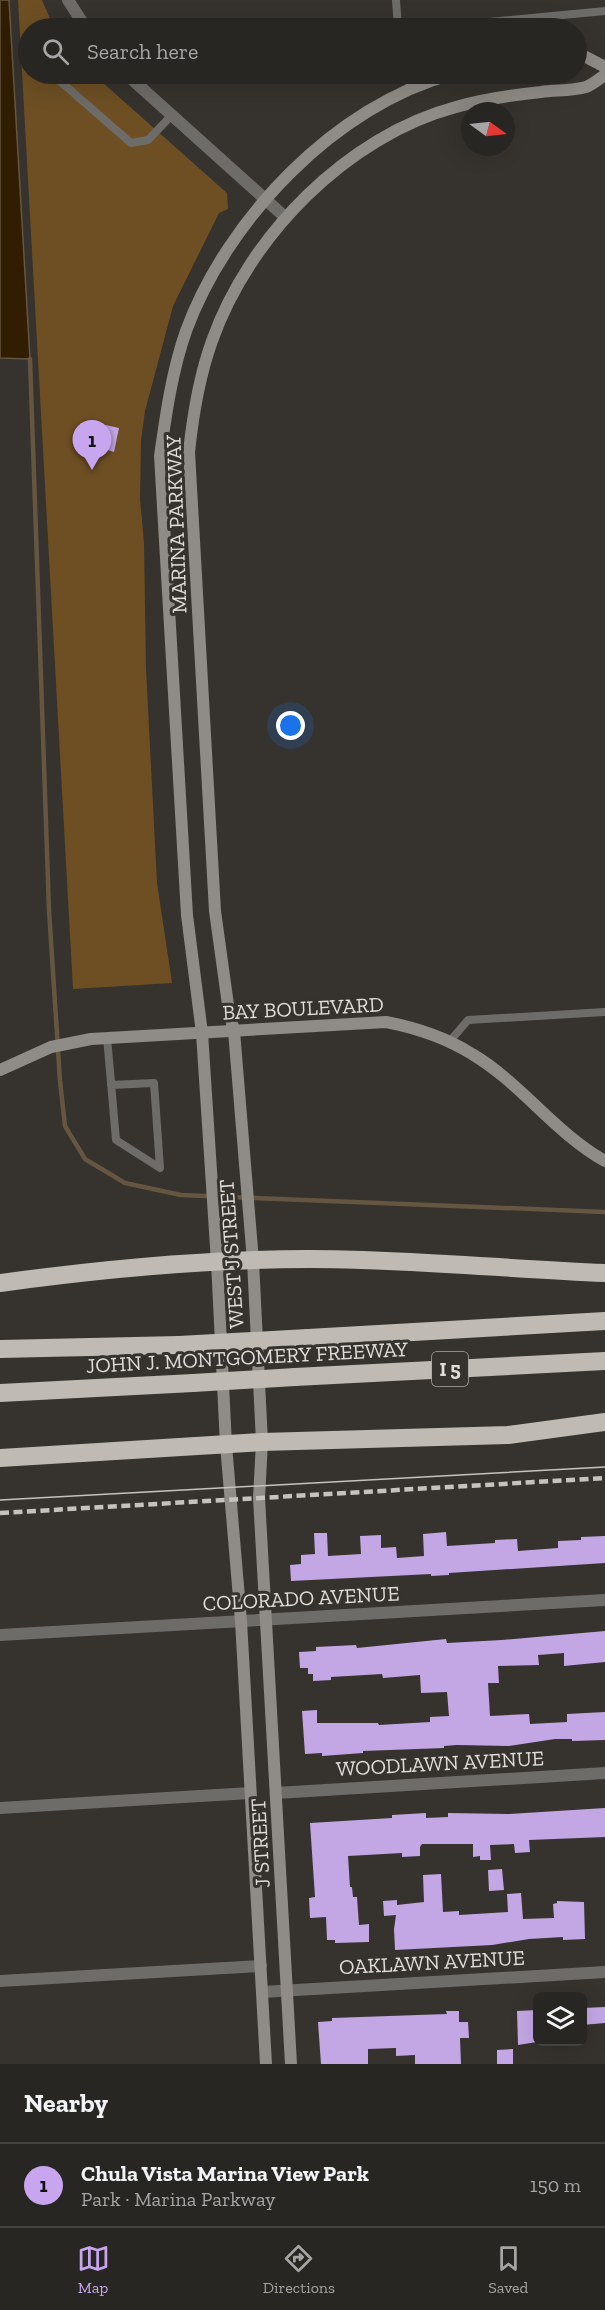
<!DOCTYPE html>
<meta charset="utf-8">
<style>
body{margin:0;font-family:"Zilla Slab",serif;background:#34322f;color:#f1f3f6}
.controls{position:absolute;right:18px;bottom:18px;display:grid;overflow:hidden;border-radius:9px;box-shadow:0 6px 24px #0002}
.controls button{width:54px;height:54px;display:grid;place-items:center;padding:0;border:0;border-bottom:2px solid #444340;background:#282622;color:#f1f3f6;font:30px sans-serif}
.compass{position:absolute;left:461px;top:102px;width:54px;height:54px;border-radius:50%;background:#282622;box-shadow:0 6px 24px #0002;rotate:105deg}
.you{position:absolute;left:291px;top:726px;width:21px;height:21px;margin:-15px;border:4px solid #fff;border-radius:50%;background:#1a73e8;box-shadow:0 0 0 9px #1a73e833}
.badge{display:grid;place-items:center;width:39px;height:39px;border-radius:50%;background:#c7a6ef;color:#111;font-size:20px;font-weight:700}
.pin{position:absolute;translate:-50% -50px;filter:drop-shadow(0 2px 3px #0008)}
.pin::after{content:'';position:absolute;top:32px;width:21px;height:18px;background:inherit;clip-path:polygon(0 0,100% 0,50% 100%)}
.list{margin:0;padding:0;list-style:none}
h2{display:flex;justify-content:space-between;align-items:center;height:78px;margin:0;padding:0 24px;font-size:26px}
h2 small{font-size:20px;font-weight:400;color:#a5a5a5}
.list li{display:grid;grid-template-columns:39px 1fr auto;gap:18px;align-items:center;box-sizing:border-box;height:84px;padding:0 24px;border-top:2px solid #444340}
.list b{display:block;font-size:22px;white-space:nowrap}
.list p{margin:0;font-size:20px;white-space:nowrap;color:#a5a5a5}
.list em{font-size:20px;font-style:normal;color:#a5a5a5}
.icon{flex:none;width:33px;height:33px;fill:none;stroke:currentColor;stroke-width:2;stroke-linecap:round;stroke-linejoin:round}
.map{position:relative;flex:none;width:605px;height:2064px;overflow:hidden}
.search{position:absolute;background:#282622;box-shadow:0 6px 24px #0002;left:18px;right:18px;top:18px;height:66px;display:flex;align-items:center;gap:15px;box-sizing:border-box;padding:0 21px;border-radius:33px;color:#a5a5a5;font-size:22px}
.sheet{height:162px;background:#282622}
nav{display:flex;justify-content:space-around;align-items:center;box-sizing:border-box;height:84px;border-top:2px solid #444340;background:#282622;font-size:16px;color:#a5a5a5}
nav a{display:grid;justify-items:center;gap:3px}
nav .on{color:#c7a6ef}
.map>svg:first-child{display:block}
.green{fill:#6e4f24}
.water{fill:#311d00;stroke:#655641;stroke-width:1.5}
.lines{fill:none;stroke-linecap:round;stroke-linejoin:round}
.stream{stroke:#655641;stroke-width:4.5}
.building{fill:#c3a7e4}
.lane{stroke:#6e6c69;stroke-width:8}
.street{stroke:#6e6c69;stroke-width:12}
.secondary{stroke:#8f8b87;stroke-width:12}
.highway{stroke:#bfbab3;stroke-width:18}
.tram{stroke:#c6c3bf;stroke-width:1.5}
.rail{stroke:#c6c3bf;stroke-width:4.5;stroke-dasharray:9 4.5;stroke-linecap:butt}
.highway-bridge{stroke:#bfbab3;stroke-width:18}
.labels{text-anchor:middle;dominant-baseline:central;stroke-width:6;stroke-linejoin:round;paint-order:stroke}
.shield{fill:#36322d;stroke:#aca9a5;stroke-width:1.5}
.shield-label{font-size:20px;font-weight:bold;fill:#dfdcd9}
.street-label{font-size:21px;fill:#dfdcd9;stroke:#36322d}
</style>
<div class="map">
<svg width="605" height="2064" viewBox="0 0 605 2064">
<rect width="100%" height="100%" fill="#36322d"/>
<path class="green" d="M18 0H42L51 21 57 28H28V74H93L227 193 228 209 219 213 173 306 145 411 141 440 140 499 144 543 146 669 157 883 172 983 73 989Z"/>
<path class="water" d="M0 0H9L30 359 0 358Z"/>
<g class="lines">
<path class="stream" d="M30 359 49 910 60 1081 65 1126 85 1159 125 1183 181 1195 605 1212"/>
</g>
<path class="building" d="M88 421 119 428 114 452 83 442Z
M446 1532 447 1546 495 1543V1540L517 1539 518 1551 558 1548V1541L581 1540V1537L605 1536V1563L449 1573V1575L431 1576V1574L291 1581 290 1565 301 1564V1555L315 1554 314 1533H327L328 1556 361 1554 360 1536 381 1535V1548L396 1547 397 1558 424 1556 423 1534Z
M605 1631V1662L564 1666V1653L538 1655 539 1665 498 1666 499 1683H488L490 1716 529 1714 530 1724 567 1722V1714L605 1712V1740L572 1741V1739H555L509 1746 457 1745 444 1746V1748L363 1751V1753L322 1756V1753L305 1754 302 1711 317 1710V1723H378L379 1725 430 1722V1717L449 1716 447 1692 421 1693 420 1675 383 1678 382 1674 331 1677V1680L313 1681V1674H308V1668H300L299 1652 316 1651V1647L356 1645 357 1648 446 1639 447 1643 502 1640Z
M605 1808V1837L529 1840 530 1852 515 1853 514 1844 490 1845 491 1860H480V1856L473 1857V1844H422L420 1847V1856L402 1857V1853L348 1856 350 1887H352L353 1897H357L359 1925 369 1924V1942L335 1943V1940H327L326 1917 310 1918 309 1898 315 1897 310 1823 392 1818V1815L426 1813V1818L448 1817V1813L509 1814Z
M502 1869 504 1890 489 1891 488 1870Z
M441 1874 443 1912 459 1911V1915L508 1912 507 1894 521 1893 523 1919 554 1918 553 1904 557 1903V1901L584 1902 585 1939 563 1940V1937L529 1939 492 1945 395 1950 394 1929 396 1915 384 1916 383 1901 397 1900V1905L424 1902 423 1875Z
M605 2007V2023L582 2025V2008Z
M537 2010V2042L518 2045 517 2011Z
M446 2011H459V2022H468L469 2038H460L461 2064H415V2055L396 2056V2048L368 2049V2064H321L318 2022 332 2021V2018L447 2014Z
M513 2049V2064H497V2050Z"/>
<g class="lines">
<path class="lane" d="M396 0 398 28
M462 28 479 23 605 11
M53 75 131 143 148 140 172 115
M107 1037C110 1072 113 1106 116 1140L160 1168 154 1083 111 1085
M450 1041 468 1020 605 1012"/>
<path class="street" d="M68 0 86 28
M126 74 285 217
M0 1635 605 1600
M276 1793 605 1773
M0 1808 250 1793
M0 1981 261 1966
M262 1992 605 1972"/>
<path class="secondary" d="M576 57 584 56 605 67
M0 1070 51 1047 91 1039 386 1022C417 1028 445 1037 472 1054 521 1083 555 1133 605 1161
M266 2064 241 1621 226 1445 217 1262 202 1033 187 915 160 456C166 414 172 371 186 331 227 219 336 105 453 74
M291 2064 259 1498 262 1442 253 1261 234 1031 229 1012 215 911 189 452C193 414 199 377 212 341 249 236 347 136 456 107 483 99 512 95 541 92 555 90 572 91 586 87 592 85 599 79 605 75"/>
<path class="highway" d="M0 1283C102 1269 206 1259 309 1259 407 1259 507 1269 605 1273
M308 1338 605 1321
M0 1349 179 1345
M295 1377 605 1361
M0 1393 193 1383
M0 1458 262 1442 508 1435 605 1422"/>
<path class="tram" d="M0 1500 605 1467"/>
<path class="rail" d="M0 1513 605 1478"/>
<path class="highway-bridge" d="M179 1345 308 1338
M193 1383 295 1377"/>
</g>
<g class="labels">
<rect class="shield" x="432" y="1352" width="36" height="34" rx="4.5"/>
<g class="shield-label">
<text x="450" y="1369">I 5</text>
</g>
<g class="street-label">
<text transform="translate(176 524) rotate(-92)">MARINA PARKWAY</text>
<text transform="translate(303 1008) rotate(-3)">BAY BOULEVARD</text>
<text transform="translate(231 1254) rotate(-94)">WEST J STREET</text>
<text transform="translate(247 1357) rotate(-3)">JOHN J. MONTGOMERY FREEWAY</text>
<text transform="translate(301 1598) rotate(-3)">COLORADO AVENUE</text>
<text transform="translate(440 1763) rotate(-3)">WOODLAWN AVENUE</text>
<text transform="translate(260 1843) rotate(-93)">J STREET</text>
<text transform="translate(432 1962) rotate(-3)">OAKLAWN AVENUE</text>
</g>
</g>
</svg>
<div class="controls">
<button><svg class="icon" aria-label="layers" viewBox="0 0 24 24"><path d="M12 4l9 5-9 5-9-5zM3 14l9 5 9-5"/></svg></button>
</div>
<svg class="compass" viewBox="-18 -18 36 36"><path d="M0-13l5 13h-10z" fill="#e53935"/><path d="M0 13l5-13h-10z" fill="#a5a5a5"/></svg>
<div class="you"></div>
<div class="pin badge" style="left:92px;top:470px">1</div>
<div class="search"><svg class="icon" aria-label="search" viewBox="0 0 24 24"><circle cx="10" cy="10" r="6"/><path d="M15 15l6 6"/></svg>Search here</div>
</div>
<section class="sheet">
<h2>Nearby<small></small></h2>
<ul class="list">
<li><span class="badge">1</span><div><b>Chula Vista Marina View Park</b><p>Park · Marina Parkway</p></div><em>150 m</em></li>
</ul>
</section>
<nav>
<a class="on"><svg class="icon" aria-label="map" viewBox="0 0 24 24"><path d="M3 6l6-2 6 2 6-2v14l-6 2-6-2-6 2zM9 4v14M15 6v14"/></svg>Map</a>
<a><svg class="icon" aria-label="directions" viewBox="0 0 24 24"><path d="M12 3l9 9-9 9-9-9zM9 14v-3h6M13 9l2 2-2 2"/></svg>Directions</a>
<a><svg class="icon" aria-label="saved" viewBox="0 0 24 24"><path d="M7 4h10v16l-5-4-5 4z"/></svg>Saved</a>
</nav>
